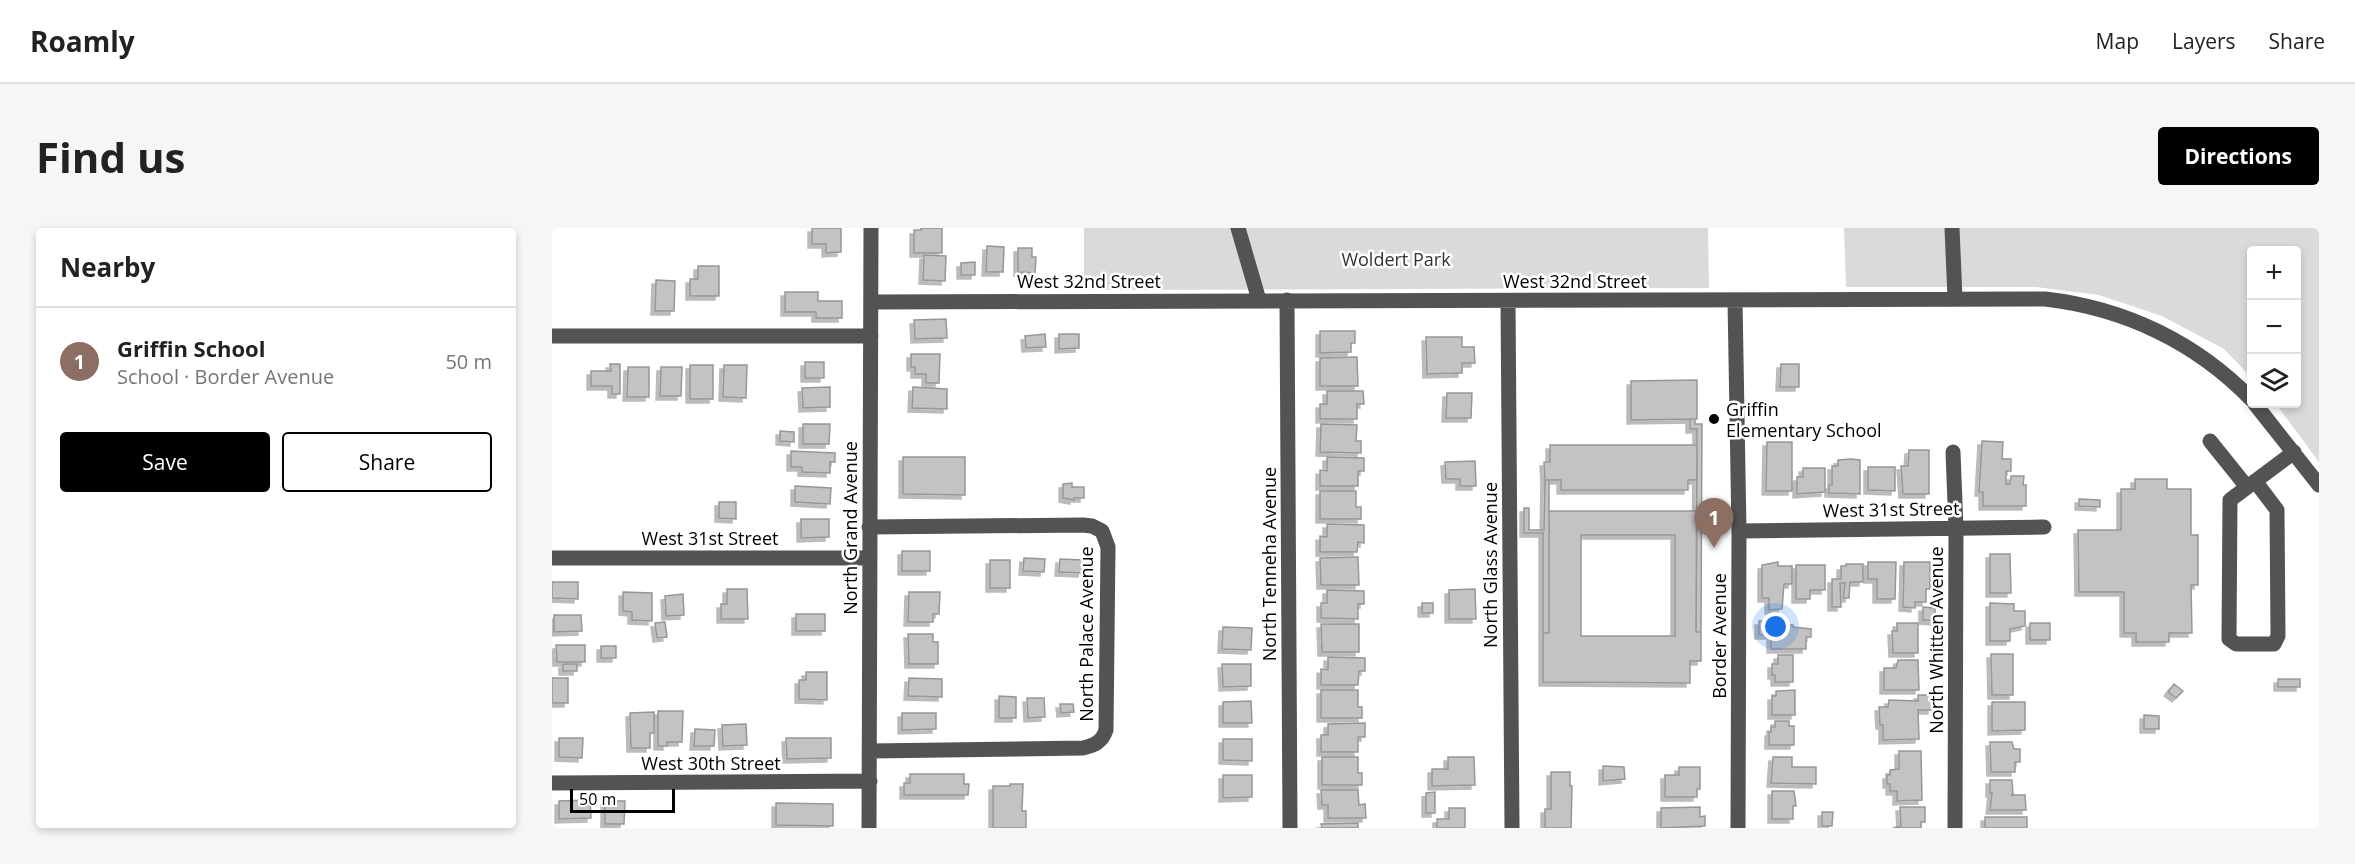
<!DOCTYPE html>
<meta charset="utf-8">
<style>
body{margin:0;font-family:"Open Sans",sans-serif;background:#f6f6f6;color:#222}
.controls{position:absolute;right:18px;top:18px;display:grid;overflow:hidden;border-radius:6px;box-shadow:0 3px 9px #0003}
.controls button{width:54px;height:54px;display:grid;place-items:center;padding:0;border:0;border-bottom:2px solid #e0e0e0;background:#fff;color:#222;font:30px sans-serif}
.scale{position:absolute;left:18px;bottom:15px;width:105px;box-sizing:border-box;padding-left:6px;border:3px solid #000;border-top:0;font-size:16px;line-height:21px;white-space:nowrap;color:#000;-webkit-text-stroke:4px #fff;paint-order:stroke}
.you{position:absolute;left:1224px;top:399px;width:21px;height:21px;margin:-15px;border:4px solid #fff;border-radius:50%;background:#1a73e8;box-shadow:0 0 0 9px #1a73e833}
.badge{display:grid;place-items:center;width:39px;height:39px;border-radius:50%;background:#000;color:#fff;font-size:20px;font-weight:700}
.pin{position:absolute;translate:-50% -50px;filter:drop-shadow(0 2px 3px #0008)}
.pin::after{content:'';position:absolute;top:32px;width:21px;height:18px;background:inherit;clip-path:polygon(0 0,100% 0,50% 100%)}
.list{margin:0;padding:0;list-style:none}
h2{display:flex;justify-content:space-between;align-items:center;height:78px;margin:0;padding:0 24px;font-size:26px}
h2 small{font-size:20px;font-weight:400;color:#767676}
.list li{display:grid;grid-template-columns:39px 1fr auto;gap:18px;align-items:center;box-sizing:border-box;height:108px;padding:0 24px;border-top:2px solid #e0e0e0}
.list b{display:block;font-size:22px;white-space:nowrap}
.list p{margin:0;font-size:20px;white-space:nowrap;color:#767676}
.list em{font-size:20px;font-style:normal;color:#767676}
.actions{display:flex;gap:12px;padding:18px 24px}
.actions a{flex:1;padding:14px 0;border:2px solid #000;border-radius:6px;text-align:center;font-size:21px;color:#000}
.actions .main{background:#000;color:#fff}
.icon{flex:none;width:33px;height:33px;fill:none;stroke:currentColor;stroke-width:2;stroke-linecap:round;stroke-linejoin:round}
.map{position:relative;flex:none;width:1767px;height:600px;overflow:hidden;border-radius:6px}
header{display:flex;align-items:center;gap:36px;box-sizing:border-box;height:84px;padding:0 30px;background:#fff;border-bottom:2px solid #e0e0e0}
header strong{font-size:28px}
nav{display:flex;gap:33px;margin-inline-start:auto;font-size:21px}
.intro{display:flex;align-items:center;justify-content:space-between;box-sizing:border-box;height:144px;padding:0 36px}
h1{margin:0;font-size:42px}
.button{padding:15px 27px;border-radius:6px;background:#000;color:#fff;font-size:21px;font-weight:700}
main{display:flex;gap:36px;padding:0 36px}
aside{flex:1;background:#fff;border-radius:6px;box-shadow:0 3px 9px #0003}
.map>svg:first-child{display:block}
.green{fill:#dadada}
.building{fill:#c3c3c3;stroke:#979797;stroke-width:1.5;fill-rule:evenodd;filter:url(#shadow)}
.lines{fill:none;stroke-linecap:round;stroke-linejoin:round}
.minor{stroke:#535353;stroke-width:15}
.poi-dot{fill:#000;stroke:#fff;stroke-width:2}
.labels{text-anchor:middle;dominant-baseline:central;stroke-width:5;stroke-linejoin:round;paint-order:stroke}
.park-label{font-size:18px;fill:#313131;stroke:#fff}
.street-label{font-size:18px;fill:#000;stroke:#fff}
.poi-label{font-size:18px;fill:#000;stroke:#fff;text-anchor:start}
</style>
<header>
<strong>Roamly</strong>
<nav><a>Map</a><a>Layers</a><a>Share</a></nav>
</header>
<div class="intro"><h1>Find us</h1><a class="button">Directions</a></div>
<main>
<aside>
<h2>Nearby<small></small></h2>
<ul class="list">
<li><span class="badge" style="background:#8d6e63">1</span><div><b>Griffin School</b><p>School · Border Avenue</p></div><em>50 m</em></li>
</ul>
<div class="actions"><a class="main">Save</a><a>Share</a></div>
</aside>
<div class="map">
<svg width="1767" height="600" viewBox="0 0 1767 600">
<defs>
<filter id="shadow"><feDropShadow dx="-4" dy="4" stdDeviation="0" flood-color="#0004"/></filter>
</defs>
<rect width="100%" height="100%" fill="#fff"/>
<path class="green" d="M532 0H1156L1157 60 532 62Z
M1292 0H1767V234L1724 176H1744V22H1700L1699 149 1672 121 1610 88 1547 67 1484 59H1294Z"/>
<path class="building" d="M260 0H289V24L274 25V16H260Z
M369 0H390V25H362V2H369Z
M435 18 452 19 451 44H434Z
M466 20H480V29H484L483 45 466 44Z
M372 27 394 28 393 53 371 52Z
M423 34V47H409V35Z
M146 38H167V68H138V51H146Z
M104 52 123 53 122 83H103Z
M233 64H266V73H290V90H264V84H233Z
M394 91 395 110 363 111 362 92Z
M768 103H803V115H799V124L768 125Z
M493 106 494 119 474 120 473 108Z
M507 106H527V120L507 121Z
M874 109H910V119H922L923 135H910V145L875 146Z
M359 126H388L387 155H374V146H363V139H359Z
M805 129 806 158H768V130Z
M253 134H272V150H253Z
M58 136H68V166H60V158H39V143H59Z
M1229 136H1247V159H1228Z
M138 137H161V171H138Z
M172 137H195L194 170 171 169Z
M76 139H97V169H75Z
M109 139H130L129 168H108Z
M1145 152V191L1079 192V153Z
M278 159V179L251 180 250 160Z
M361 159 395 161V181L360 180Z
M775 163H811L812 176H805V191H768V176H775Z
M895 165H920L919 190H894Z
M1138 191H1143V196H1150L1149 404H1144L1145 201H1138Z
M251 196H278L277 216H251Z
M769 196 805 197 804 213H809V225L768 224Z
M228 203 242 204V214L228 213Z
M1430 213 1451 214 1450 231H1459V243H1454V256H1458L1459 248H1472L1471 257H1474V278H1431V264H1427Z
M1215 214H1240V263H1214Z
M998 217H1145V252H1136V262H1009V252H993L992 234H998Z
M1357 222H1377V266H1351L1349 238H1356Z
M239 223 283 225V234H278V245L250 244V239H239Z
M351 229H413V267L351 266Z
M775 229 812 230V243H806V258H768V242L775 243Z
M1299 231 1308 232V266L1277 265V257H1280V238H1286V232Z
M923 233 924 258H908V251H894L893 234Z
M1316 239H1343V263L1316 262Z
M1251 240H1273V264L1245 266V249H1251Z
M1583 251H1615V261H1639V307H1646V357H1639L1640 405H1617V414H1584V405H1572V364H1527L1526 302H1569V261H1583Z
M993 252H997V405H991V305H972V280H977V302H992Z
M520 255V259H532V270H522V272L511 270V256Z
M243 258 279 260 278 276 243 274Z
M768 263H804V279H809V291H768Z
M1527 271 1548 272V279L1527 278Z
M167 274H184V291L167 290Z
M997 283H1145L1144 404H1149V433H1138V455L991 454V405H997ZM1029 307H1123V408H1029Z
M249 291H277V309L249 310Z
M775 296 812 297V315L806 314 805 324H768V308L775 309Z
M350 323H378V343H350Z
M1438 326H1458L1459 365H1438Z
M806 329 807 357H769L768 330Z
M472 330 493 331 492 344 471 343Z
M508 331 531 332 530 345 507 344Z
M438 332H458V360H438Z
M1226 334V338H1240V356H1232L1230 381 1217 382V370H1210V337Z
M1316 334H1344L1343 371H1325V351H1316Z
M1352 334H1378V361H1374V374H1363V380L1351 379Z
M1294 336H1311V354H1298L1297 370H1291L1293 355H1288L1289 379H1280V351H1289V338H1294Z
M1244 337H1273V362H1258V371H1244Z
M0 354H26V371L0 370Z
M175 361H195L196 391H169V376H175Z
M923 361 924 391H897V362Z
M775 362 812 363V376H806V391L769 390V375H775Z
M71 364 100 365V393L80 392V384L71 383Z
M357 364H388L387 386H381V394H356Z
M131 366 132 387 114 388 113 368Z
M870 375H881V385H870Z
M1438 375 1462 376V383H1473V398L1458 401V413H1438Z
M1371 379 1383 380V393L1371 392Z
M244 386H273V403H244Z
M2 387H29L30 403 2 404Z
M1207 393H1224V397H1241V399L1259 401V409H1254V421H1219V407H1207Z
M113 394 115 409 105 410 103 395Z
M1345 395H1366V425H1341L1340 403H1345Z
M1478 395H1498V412H1478Z
M769 396H807V424H770Z
M671 399 700 400 699 422 670 421Z
M356 406H381V414H386V436H357Z
M4 417H33V434H5Z
M49 418H64V430H49Z
M1439 426H1461V467H1440Z
M1226 427H1241V454H1223V447H1220V436H1226Z
M776 429 813 430V443H807L806 457H769V441L776 442Z
M1346 432H1366L1367 462H1332V440H1344Z
M11 436H25V443H11Z
M670 436H699V458L671 459Z
M254 444H275V472L247 471V452H254Z
M0 450H16V475H0Z
M357 450 390 451V469L356 468Z
M1726 451H1748V459H1726Z
M1622 456 1631 463 1624 470 1616 464Z
M769 462H806V479H810V490H769Z
M1243 462V487H1220V468H1224V463Z
M1366 467H1380V482H1366L1367 511 1331 512V497H1328L1327 479H1336L1337 472 1366 473Z
M447 468 464 469V490H447Z
M475 470H492L493 489 476 490Z
M699 473 700 495H671V474Z
M1440 474H1473V502L1440 503Z
M508 476H521L522 484 509 485Z
M106 483H131L130 514H115V518H106Z
M102 484V505H98V520H79L78 485Z
M350 485H384V501L350 502Z
M1592 487 1607 488V501H1592Z
M1223 493H1237V498H1242V517H1217V504H1219V499H1223Z
M813 495V509H806V524H769V507H776V496Z
M194 496 195 517 171 518 170 497Z
M143 501 163 502 162 518H142Z
M7 510H31L30 530 7 529Z
M234 510H279V530L235 531Z
M671 511H700V533L671 532Z
M1438 514H1460L1462 521H1468V534H1463V544H1439Z
M1347 523H1369L1370 572 1345 573V563H1338V556H1335V547H1338V542L1347 541Z
M770 529H806V545H810V557H770Z
M896 529H922L923 557 880 558V541H896Z
M1221 529H1240V539H1264V556L1219 555Z
M1051 538 1072 539 1073 551 1051 553Z
M1127 539H1148V561H1145V569H1113V547H1127Z
M999 544H1018V558H1020L1019 600H993V581H999Z
M358 546H412V556H417L416 567H352V555H358Z
M671 547H700V569L671 570Z
M1438 552H1460L1461 566 1459 567H1473L1474 582H1438L1440 565H1438Z
M458 556H471L470 583H474V600H441V558H458Z
M769 562H806L807 577 813 576 814 590H776V577H770Z
M1220 563H1242L1244 578H1241V591H1220Z
M883 564V585H874V565Z
M38 572 39 590 7 591V573Z
M53 573H73L72 596H53Z
M224 575 281 576V598L224 597Z
M1148 579V589L1153 588V598L1109 600V580Z
M1348 579H1373V594H1369V600H1341L1349 598Z
M897 580H913V600H885V591H897Z
M1270 584H1281L1280 598H1270Z
M1433 589H1475V600H1433Z
M806 595V600H770L769 596Z"/>
<g class="lines">
<path class="minor" d="M686 0 707 72
M1400 0 1403 70
M735 72 738 600
M1183 72 1187 303 1186 600
M956 73 960 600
M319 74 1493 71C1572 80 1644 114 1700 172
M0 108H319
M1703 176 1767 257
M1658 213 1695 259
M1401 224 1404 300 1403 600
M1703 253 1725 282 1726 408 1722 416H1684L1677 411 1678 272 1742 224
M317 299 531 297 540 298 550 303 556 319 554 502C550 514 543 517 531 520L318 523
M1187 303 1492 299
M0 330H317
M0 555 318 553
M317 600 319 0"/>
</g>
<circle class="poi-dot" cx="1162" cy="191" r="6"/>
<g class="labels">
<g class="park-label">
<text x="844" y="31">Woldert Park</text>
</g>
<g class="street-label">
<text x="537" y="53">West 32nd Street</text>
<text x="1023" y="53">West 32nd Street</text>
<text transform="translate(1339 281) rotate(-1)">West 31st Street</text>
<text transform="translate(298 300) rotate(-90)">North Grand Avenue</text>
<text x="158" y="310">West 31st Street</text>
<text transform="translate(717 336) rotate(-90)">North Tenneha Avenue</text>
<text transform="translate(938 337) rotate(-90)">North Glass Avenue</text>
<text transform="translate(534 406) rotate(-90)">North Palace Avenue</text>
<text transform="translate(1167 408) rotate(-90)">Border Avenue</text>
<text transform="translate(1384 412) rotate(-90)">North Whitten Avenue</text>
<text x="159" y="535">West 30th Street</text>
</g>
<g class="poi-label">
<text x="1174" y="181">Griffin<tspan x="1174" dy="21">Elementary School</tspan></text>
</g>
</g>
</svg>
<div class="controls">
<button>+</button>
<button>−</button>
<button><svg class="icon" aria-label="layers" viewBox="0 0 24 24"><path d="M12 4l9 5-9 5-9-5zM3 14l9 5 9-5"/></svg></button>
</div>
<div class="scale">50 m</div>
<div class="you"></div>
<div class="pin badge" style="left:1162px;top:320px;background:#8d6e63">1</div>
</div>
</main>
